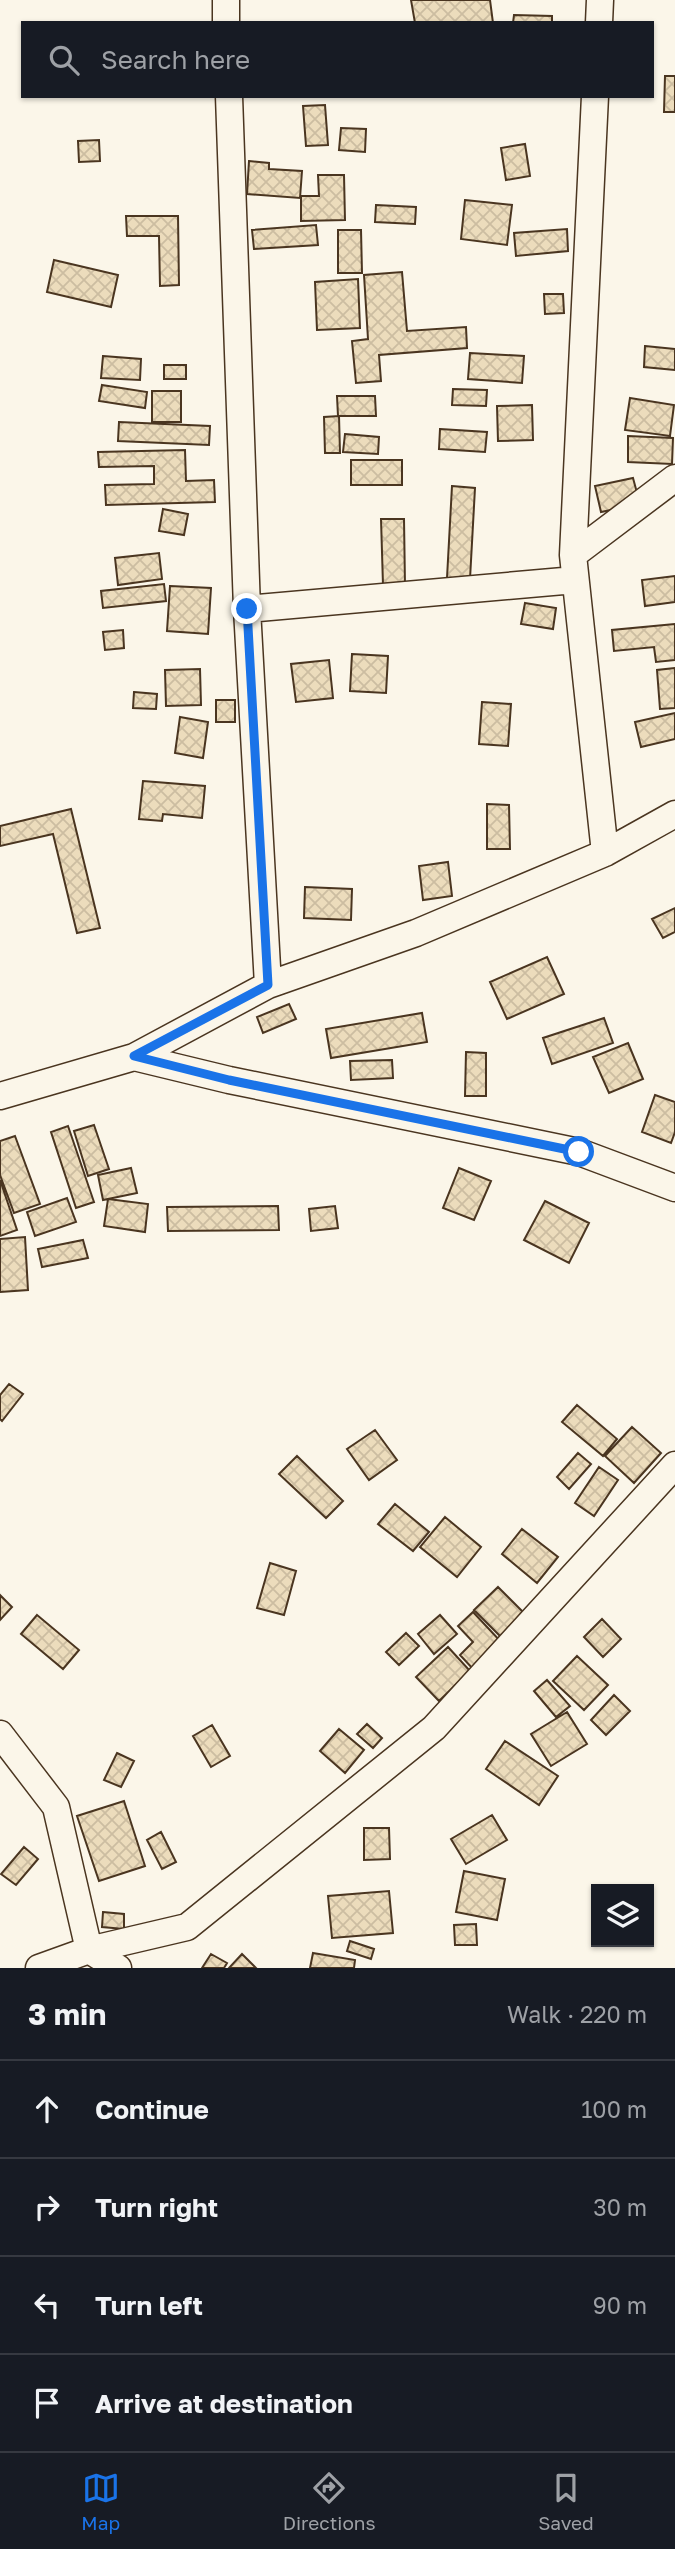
<!DOCTYPE html>
<meta charset="utf-8">
<style>
body{margin:0;font-family:"Golos Text",sans-serif;background:#20242c;color:#f1f3f6}
.controls{position:absolute;right:21px;bottom:21px;display:grid;overflow:hidden;border-radius:0px;box-shadow:0 2px 5px #0004}
.controls button{width:63px;height:63px;display:grid;place-items:center;padding:0;border:0;border-bottom:2px solid #363941;background:#171b24;color:#f1f3f6;font:35px sans-serif}
.stop{position:absolute;width:21px;height:21px;margin:-16px;border:5px solid #1a73e8;border-radius:50%;background:#fff}
.stop.end{background:#1a73e8;border-color:#fff;box-shadow:0 2px 7px #0008}
.list{margin:0;padding:0;list-style:none}
h2{display:flex;justify-content:space-between;align-items:center;height:91px;margin:0;padding:0 28px;font-size:30px}
h2 small{font-size:23px;font-weight:400;color:#9ea1a6}
.list li{display:grid;grid-template-columns:46px 1fr auto;gap:21px;align-items:center;box-sizing:border-box;height:98px;padding:0 28px;border-top:2px solid #363941}
.list b{display:block;font-size:26px;white-space:nowrap}
.list em{font-size:23px;font-style:normal;color:#9ea1a6}
.icon{flex:none;width:38px;height:38px;fill:none;stroke:currentColor;stroke-width:2;stroke-linecap:round;stroke-linejoin:round}
.map{position:relative;flex:none;width:675px;height:1968px;overflow:hidden}
.search{position:absolute;background:#171b24;box-shadow:0 2px 5px #0004;left:21px;right:21px;top:21px;height:77px;display:flex;align-items:center;gap:18px;box-sizing:border-box;padding:0 24px;border-radius:0px;color:#9ea1a6;font-size:26px}
.sheet{height:483px;background:#171b24}
nav{display:flex;justify-content:space-around;align-items:center;box-sizing:border-box;height:98px;border-top:2px solid #363941;background:#171b24;font-size:19px;color:#9ea1a6}
nav a{display:grid;justify-items:center;gap:4px}
nav .on{color:#1a73e8}
.map>svg:first-child{display:block}
.building{fill:url(#building-cross-hatch);stroke:#4a3520;stroke-width:2}
.lines{fill:none;stroke-linecap:round;stroke-linejoin:round}
.street-casing{stroke:#4a3520;stroke-width:29}
.street{stroke:#fbf6e9;stroke-width:26}
.route{stroke:#1a73e8;stroke-width:9}
</style>
<div class="map">
<svg width="675" height="1968" viewBox="0 0 675 1968">
<defs>
<pattern id="building-cross-hatch" width="8" height="8" patternUnits="userSpaceOnUse" patternTransform="scale(1.75)"><rect width="8" height="8" fill="#ecdcbc"/><path d="M0 0l8 8M0 8l8-8" fill="none" stroke="#ccbda1"/></pattern>
</defs>
<rect width="100%" height="100%" fill="#fbf6e9"/>
<path class="building" d="M411 0H490L493 23H415Z
M514 15 552 16V23H513Z
M665 76H675V112H664Z
M325 105 328 145 306 146 303 106Z
M341 128 366 129 365 152 339 150Z
M99 140 100 161 79 162 78 141Z
M525 144 530 176 506 180 501 148Z
M249 161 269 163V169L302 171 300 198 247 194Z
M318 175H344L345 220 301 221V196H319Z
M465 200 512 205 507 245 461 239Z
M376 205 416 207 415 224 375 222Z
M126 216H178L179 285 160 286 159 236H127Z
M316 225 318 245 254 249 252 230Z
M567 229 568 251 516 256 514 233Z
M338 230H361L362 273H338Z
M54 260 118 275 111 307 47 292Z
M402 272 407 331 466 327 467 348 379 355 381 381 356 383 352 341 368 339 364 275Z
M358 279 360 328 317 330 315 282Z
M544 294H563L564 313 545 314Z
M645 346 675 349V370L644 367Z
M470 353 524 356 522 383 468 379Z
M103 356 141 359 140 380 101 378Z
M164 365H186V379H164Z
M102 385 147 392 145 408 99 401Z
M453 389 487 390 486 406 452 405Z
M152 391H181V422H152Z
M337 396H375L376 416H338Z
M630 398 674 405 670 436 625 430Z
M532 405 533 440 498 441 497 406Z
M339 416 340 453H325L324 417Z
M119 422 210 426 209 445 118 441Z
M440 429 487 432 485 452 439 449Z
M345 434 379 437 378 454 343 452Z
M628 436 673 438 672 464 628 462Z
M185 450 186 481 214 480 215 502 106 505 105 485 154 484V466L99 467 98 452Z
M351 460H402V485H351Z
M633 478 640 504 601 512 595 486Z
M452 486 475 488 470 579 447 578Z
M163 509 188 514 184 535 159 531Z
M381 519H404L405 585H383Z
M159 553 162 579 118 585 115 558Z
M675 576V602L645 606 642 580Z
M164 584 166 601 103 608 101 591Z
M170 586 211 588 208 634 167 631Z
M525 603 556 608 553 629 521 624Z
M675 624V660L656 662 654 647 614 651 612 630Z
M123 630 124 648 105 650 103 632Z
M352 654 388 656 386 693 350 691Z
M329 660 333 698 296 702 291 664Z
M675 668V708L660 709 657 670Z
M200 669 201 705 166 706 165 670Z
M134 692 157 694 156 709 133 708Z
M216 700H235V722H216Z
M482 702 511 704 508 746 479 744Z
M675 713V739L641 747 635 722Z
M180 717 208 722 203 758 175 753Z
M143 781 205 786 202 818 163 814 162 821 139 819Z
M487 804 509 805 510 849H487Z
M71 809 100 928 77 933 53 834 0 846V826Z
M448 862 452 896 423 900 419 866Z
M305 887 352 889 351 920 304 918Z
M675 908V932L663 938 652 919Z
M547 957 564 994 507 1019 490 982Z
M289 1004 296 1019 263 1033 257 1017Z
M422 1013 427 1042 331 1058 326 1029Z
M604 1018 613 1043 552 1064 543 1038Z
M628 1043 643 1079 609 1093 593 1057Z
M466 1052 486 1053V1096H465Z
M392 1060 393 1078 351 1080 350 1061Z
M655 1095 675 1102V1132L671 1143 642 1132Z
M94 1125 109 1169 88 1176 74 1131Z
M68 1126 94 1202 76 1208 51 1132Z
M15 1136 40 1204 14 1213 0 1175V1141Z
M131 1168 137 1193 103 1200 98 1175Z
M459 1168 491 1181 474 1220 443 1208Z
M0 1180 17 1230 0 1236Z
M67 1198 76 1222 35 1236 27 1212Z
M108 1199 148 1204 145 1232 104 1226Z
M545 1201 589 1223 569 1263 524 1240Z
M278 1206 279 1230 168 1231 167 1207Z
M335 1206 338 1228 311 1231 309 1209Z
M25 1237 28 1290 0 1292V1239Z
M83 1240 88 1258 42 1267 38 1249Z
M9 1384 23 1394 2 1421 0 1419V1395Z
M577 1405 617 1439 603 1456 562 1422Z
M632 1427 661 1453 634 1483 605 1456Z
M375 1430 397 1460 369 1480 347 1449Z
M578 1453 591 1464 569 1489 557 1477Z
M297 1456 343 1501 326 1518 279 1474Z
M599 1467 618 1480 594 1516 575 1503Z
M395 1504 429 1532 413 1551 378 1524Z
M445 1517 481 1547 457 1577 420 1547Z
M522 1529 558 1557 537 1583 502 1554Z
M270 1563 296 1571 284 1615 257 1608Z
M498 1587 530 1619 506 1642 474 1610Z
M0 1595 12 1607 0 1620Z
M473 1612 503 1644 474 1670 460 1655 473 1642 458 1626Z
M37 1615 79 1650 63 1669 21 1634Z
M440 1615 457 1634 434 1654 418 1634Z
M602 1619 621 1639 603 1657 584 1637Z
M406 1633 419 1646 399 1665 386 1652Z
M448 1647 470 1671 439 1701 416 1677Z
M577 1656 608 1685 584 1710 553 1681Z
M547 1680 570 1706 556 1717 534 1691Z
M614 1695 630 1711 606 1735 591 1720Z
M567 1712 587 1744 551 1766 531 1734Z
M367 1724 382 1738 373 1748 357 1734Z
M212 1725 230 1756 211 1767 193 1736Z
M339 1729 364 1750 345 1773 320 1751Z
M505 1741 558 1776 539 1805 486 1769Z
M117 1753 134 1761 121 1787 104 1780Z
M124 1801 145 1866 99 1881 77 1816Z
M492 1815 507 1840 466 1864 451 1839Z
M364 1828H389L390 1859 364 1860Z
M161 1832 176 1862 162 1869 147 1840Z
M24 1847 38 1859 16 1885 1 1874Z
M464 1871 505 1879 497 1920 456 1912Z
M389 1891 393 1933 332 1938 328 1896Z
M103 1912 124 1914V1929L102 1927Z
M476 1924 477 1945H455L454 1925Z
M350 1941 374 1949 371 1959 347 1951Z
M313 1953 355 1960 354 1968H310Z
M211 1954 227 1963 224 1968H202Z
M242 1954 256 1968H229Z"/>
<g class="lines">
<defs>
<path id="street" d="M226 0V23
M599 23 600 0
M229 96 247 609 268 985
M595 96 573 555 605 853
M573 555 675 478
M247 609 575 580
M134 1057 268 985 416 933 605 853 675 814
M0 1096 134 1057 229 1080 579 1152 675 1188
M0 1734 56 1807 89 1950 118 1968
M39 1968 89 1950 187 1927 434 1728 675 1465"/>
</defs>
<use href="#street" class="street-casing"/>
<use href="#street" class="street"/>
</g>
<g class="lines">
<path class="route" d="M247 609 268 985 134 1056 229 1080 579 1152"/>
</g>
</svg>
<div class="controls">
<button><svg class="icon" aria-label="layers" viewBox="0 0 24 24"><path d="M12 4l9 5-9 5-9-5zM3 14l9 5 9-5"/></svg></button>
</div>
<div class="stop" style="left:579px;top:1152px"></div>
<div class="stop end" style="left:247px;top:609px"></div>
<div class="search"><svg class="icon" aria-label="search" viewBox="0 0 24 24"><circle cx="10" cy="10" r="6"/><path d="M15 15l6 6"/></svg>Search here</div>
</div>
<section class="sheet">
<h2>3 min<small>Walk · 220 m</small></h2>
<ul class="list">
<li><svg class="icon" aria-label="ahead" viewBox="0 0 24 24"><path d="M12 20V5M6 11l6-6 6 6"/></svg><div><b>Continue</b></div><em>100 m</em></li>
<li><svg class="icon" aria-label="right" viewBox="0 0 24 24"><path d="M7 20v-9h11M14 6l5 5-5 5"/></svg><div><b>Turn right</b></div><em>30 m</em></li>
<li><svg class="icon" aria-label="left" viewBox="0 0 24 24"><path d="M17 20v-9H6M10 6l-5 5 5 5"/></svg><div><b>Turn left</b></div><em>90 m</em></li>
<li><svg class="icon" aria-label="arrive" viewBox="0 0 24 24"><path d="M6 21V4h12l-3 4 3 4H6"/></svg><div><b>Arrive at destination</b></div></li>
</ul>
</section>
<nav>
<a class="on"><svg class="icon" aria-label="map" viewBox="0 0 24 24"><path d="M3 6l6-2 6 2 6-2v14l-6 2-6-2-6 2zM9 4v14M15 6v14"/></svg>Map</a>
<a><svg class="icon" aria-label="directions" viewBox="0 0 24 24"><path d="M12 3l9 9-9 9-9-9zM9 14v-3h6M13 9l2 2-2 2"/></svg>Directions</a>
<a><svg class="icon" aria-label="saved" viewBox="0 0 24 24"><path d="M7 4h10v16l-5-4-5 4z"/></svg>Saved</a>
</nav>
